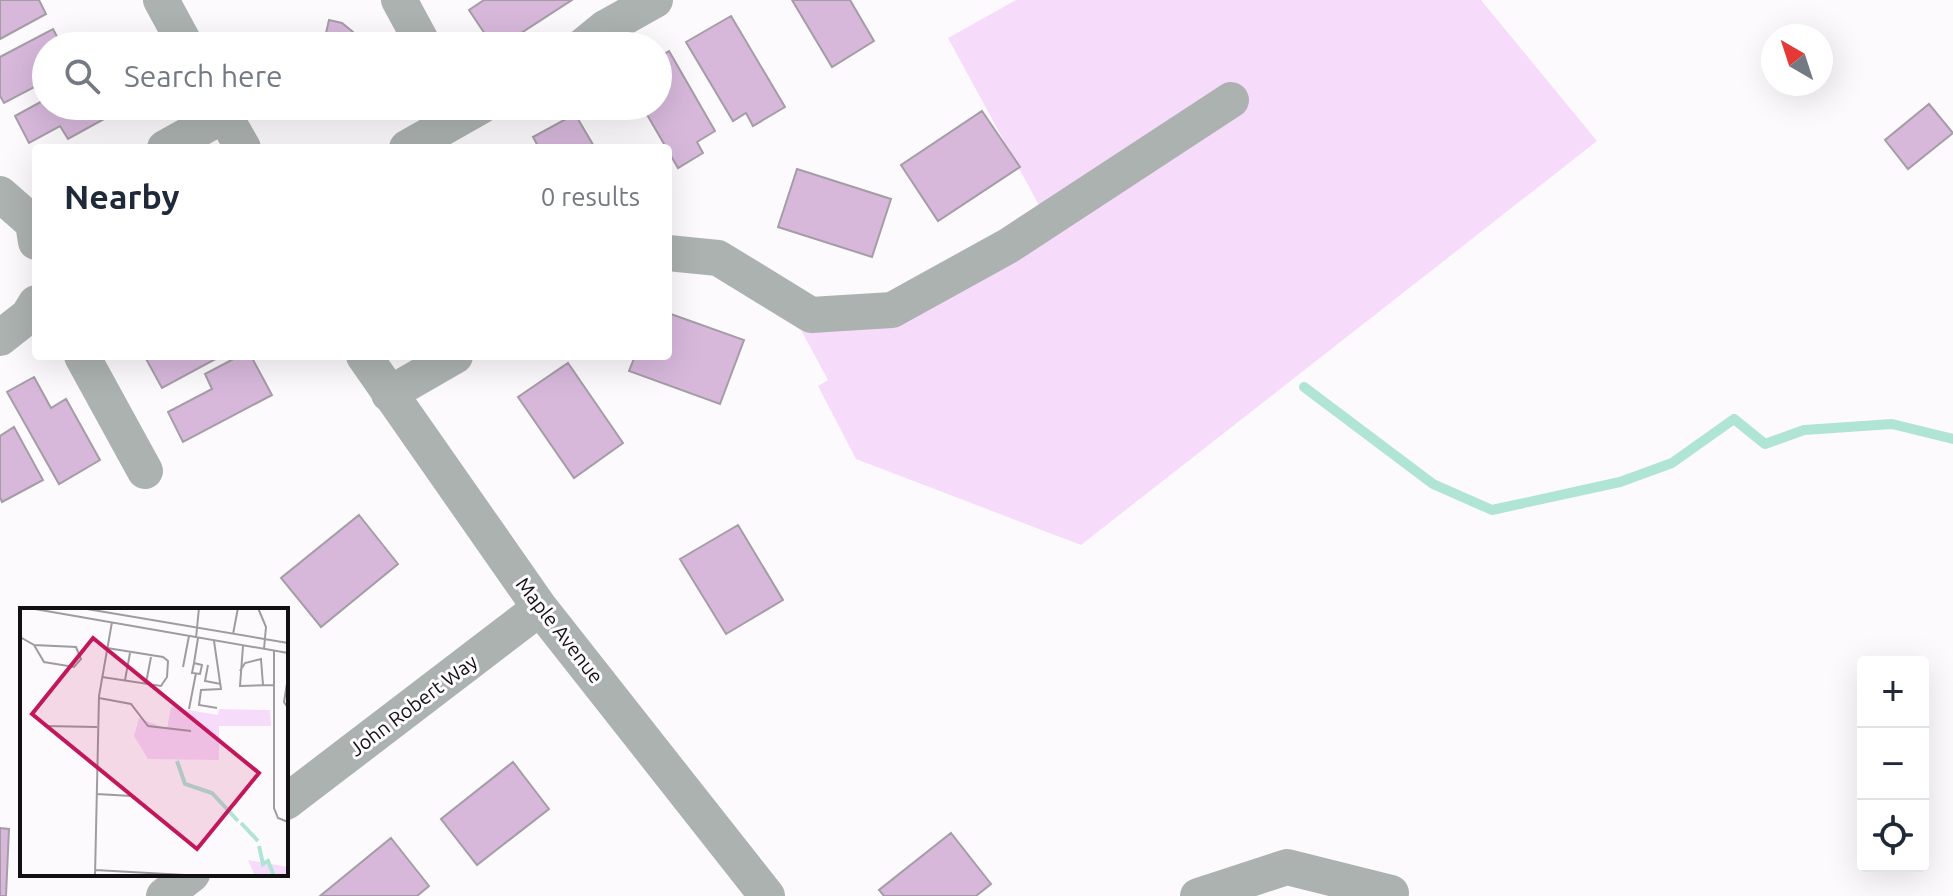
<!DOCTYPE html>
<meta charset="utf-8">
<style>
body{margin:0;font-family:Ubuntu,sans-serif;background:#f2f2f3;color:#1f2937}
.controls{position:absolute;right:24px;bottom:24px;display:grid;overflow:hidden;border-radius:8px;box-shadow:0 8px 32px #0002}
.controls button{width:72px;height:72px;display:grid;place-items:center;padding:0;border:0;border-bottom:2px solid #e0e1e3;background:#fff;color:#1f2937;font:40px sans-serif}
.compass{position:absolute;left:1761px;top:24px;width:72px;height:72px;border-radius:50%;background:#fff;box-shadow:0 8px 32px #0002;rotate:321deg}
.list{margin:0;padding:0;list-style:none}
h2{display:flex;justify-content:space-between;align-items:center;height:104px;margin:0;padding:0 32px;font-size:34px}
h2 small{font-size:26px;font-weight:400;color:#747a83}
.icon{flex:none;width:44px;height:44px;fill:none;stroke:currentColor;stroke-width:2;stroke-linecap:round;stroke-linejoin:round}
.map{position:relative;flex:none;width:1953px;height:896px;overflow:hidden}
.search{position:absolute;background:#fff;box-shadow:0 8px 32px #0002;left:32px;top:32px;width:640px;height:88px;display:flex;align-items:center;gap:20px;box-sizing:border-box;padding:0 28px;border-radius:44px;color:#747a83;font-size:30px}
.panel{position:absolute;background:#fff;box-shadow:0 8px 32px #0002;left:32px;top:144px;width:640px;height:216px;border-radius:8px}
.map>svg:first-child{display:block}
.green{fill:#f7dbfb}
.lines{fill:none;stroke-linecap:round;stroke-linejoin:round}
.stream{stroke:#b0e5d6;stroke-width:10}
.building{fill:#d7b8db;stroke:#a59da6;stroke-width:2}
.minor{stroke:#acb2b0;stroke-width:36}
.labels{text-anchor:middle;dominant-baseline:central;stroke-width:6;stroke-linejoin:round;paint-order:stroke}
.street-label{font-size:20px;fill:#131013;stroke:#fdfafe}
.inset-river{fill:none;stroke:#b0e5d6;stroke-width:4}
.inset-road{fill:none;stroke:#9f9ca0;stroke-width:2}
.view{fill:#c2185b;fill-opacity:0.15;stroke:#c2185b;stroke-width:4}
.inset-edge{fill:none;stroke:#131013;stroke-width:4}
</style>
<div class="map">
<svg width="1953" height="896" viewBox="0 0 1953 896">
<rect width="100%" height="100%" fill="#fdfafe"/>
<path class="green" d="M1016 0H1481L1597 141 1081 545 856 459 818 386 828 380 786 302 847 314 1047 220 948 38Z"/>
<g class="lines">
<path class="stream" d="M1304 387 1433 484 1492 510 1620 482 1672 463 1734 419 1765 444 1804 430 1892 424 1953 439"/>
</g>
<path class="building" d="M0 0H39L46 14 0 39Z
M484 0H572L501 46H493L469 10Z
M792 0H850L874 41 832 67Z
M731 16 785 107 753 126 746 113 733 121 686 42Z
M329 20 342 23 353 32V44L327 45 326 33Z
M53 29 62 46H46V81L4 103 0 96V57Z
M669 51 715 131 697 142 703 153 678 168 642 106H658V57Z
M46 99V106H112L115 113 68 139 60 126 29 143 15 116Z
M1929 104 1953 133 1908 169 1885 140Z
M982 111 1020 167 938 221 901 165Z
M575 114 595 148H539L533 137Z
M797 169 891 199 872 257 778 227Z
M668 313 744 340 720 404 629 371 635 356H668Z
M147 356H221L162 388 145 357Z
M239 356H251L272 395 183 442 168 412 212 389 205 374Z
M568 363 623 443 574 478 518 397Z
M34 377 51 408 66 399 100 460 59 484 7 392Z
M14 427 43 480 2 502 0 497V436Z
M359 515 398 564 321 627 281 578Z
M738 525 783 600 726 634 680 559Z
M513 762 549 809 477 865 441 819Z
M0 828 9 829 6 896H0Z
M951 833 991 884 976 896H884L879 890Z
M391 838 429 886 417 896H320Z"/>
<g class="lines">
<path class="minor" d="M161 0 186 46
M399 0 424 46
M583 46 605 28 655 0
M219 106 243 148
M165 148 224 115
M407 148 481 106
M0 194 33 223 36 242
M668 253 718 258 811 315 892 310 1008 246 1231 100
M0 338 28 316 36 303
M82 356 145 471
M364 356 540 608 767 896
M389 394 455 356
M286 802 540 608
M164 896 192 874
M1198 896 1287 867 1391 893"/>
</g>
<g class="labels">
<g class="street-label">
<text transform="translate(560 630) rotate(52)">Maple Avenue</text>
<text transform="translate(413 705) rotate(-37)">John Robert Way</text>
</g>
</g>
<g transform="translate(20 608)">
<rect width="268" height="268" fill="#fdfafe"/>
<path d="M151 99 198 107 199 101 250 102 251 118H199V152L128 151 114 128 119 110 147 121ZM228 252 268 259V268H235Z" fill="#f7dbfb"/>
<path class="inset-river" d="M157 153 165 176 192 185 218 213M221 215 238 233M239 238 243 256 248 253 254 268"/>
<path class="inset-road" d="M9 0 268 45M61 0 268 35M238 0 246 19 244 41M213 26 218 0M0 29 14 37 24 54 54 59 61 51 56 39 14 37M176 30 179 0M194 33 201 81 181 82 179 97 197 100M223 38 220 78 254 77M254 43V200L258 210 268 214M174 55 182 57 180 66 172 65 174 55 178 30M188 57 185 73 201 76M163 59 169 28M220 63 225 55 241 51 243 77M82 69 141 78 147 69 148 53 143 49 87 40M268 69 264 94 268 100M105 72 110 45M126 75 131 49M79 90 111 96 128 118 171 123M169 101 176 65M24 118 77 119M77 186 111 188 130 202M75 262 183 268M75 268 79 88 92 14"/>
<path class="view" d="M73 30 239 165 177 241 12 106Z"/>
<rect width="268" height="268" class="inset-edge"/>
</g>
</svg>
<div class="controls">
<button>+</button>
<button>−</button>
<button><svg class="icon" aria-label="locate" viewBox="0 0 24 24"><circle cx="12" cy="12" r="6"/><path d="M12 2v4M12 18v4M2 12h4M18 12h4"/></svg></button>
</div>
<svg class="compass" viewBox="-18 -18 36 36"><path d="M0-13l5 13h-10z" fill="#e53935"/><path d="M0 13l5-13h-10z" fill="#747a83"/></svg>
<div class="search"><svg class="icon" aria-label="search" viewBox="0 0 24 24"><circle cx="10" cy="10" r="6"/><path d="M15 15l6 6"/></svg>Search here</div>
<section class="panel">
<h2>Nearby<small>0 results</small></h2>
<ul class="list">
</ul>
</section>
</div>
